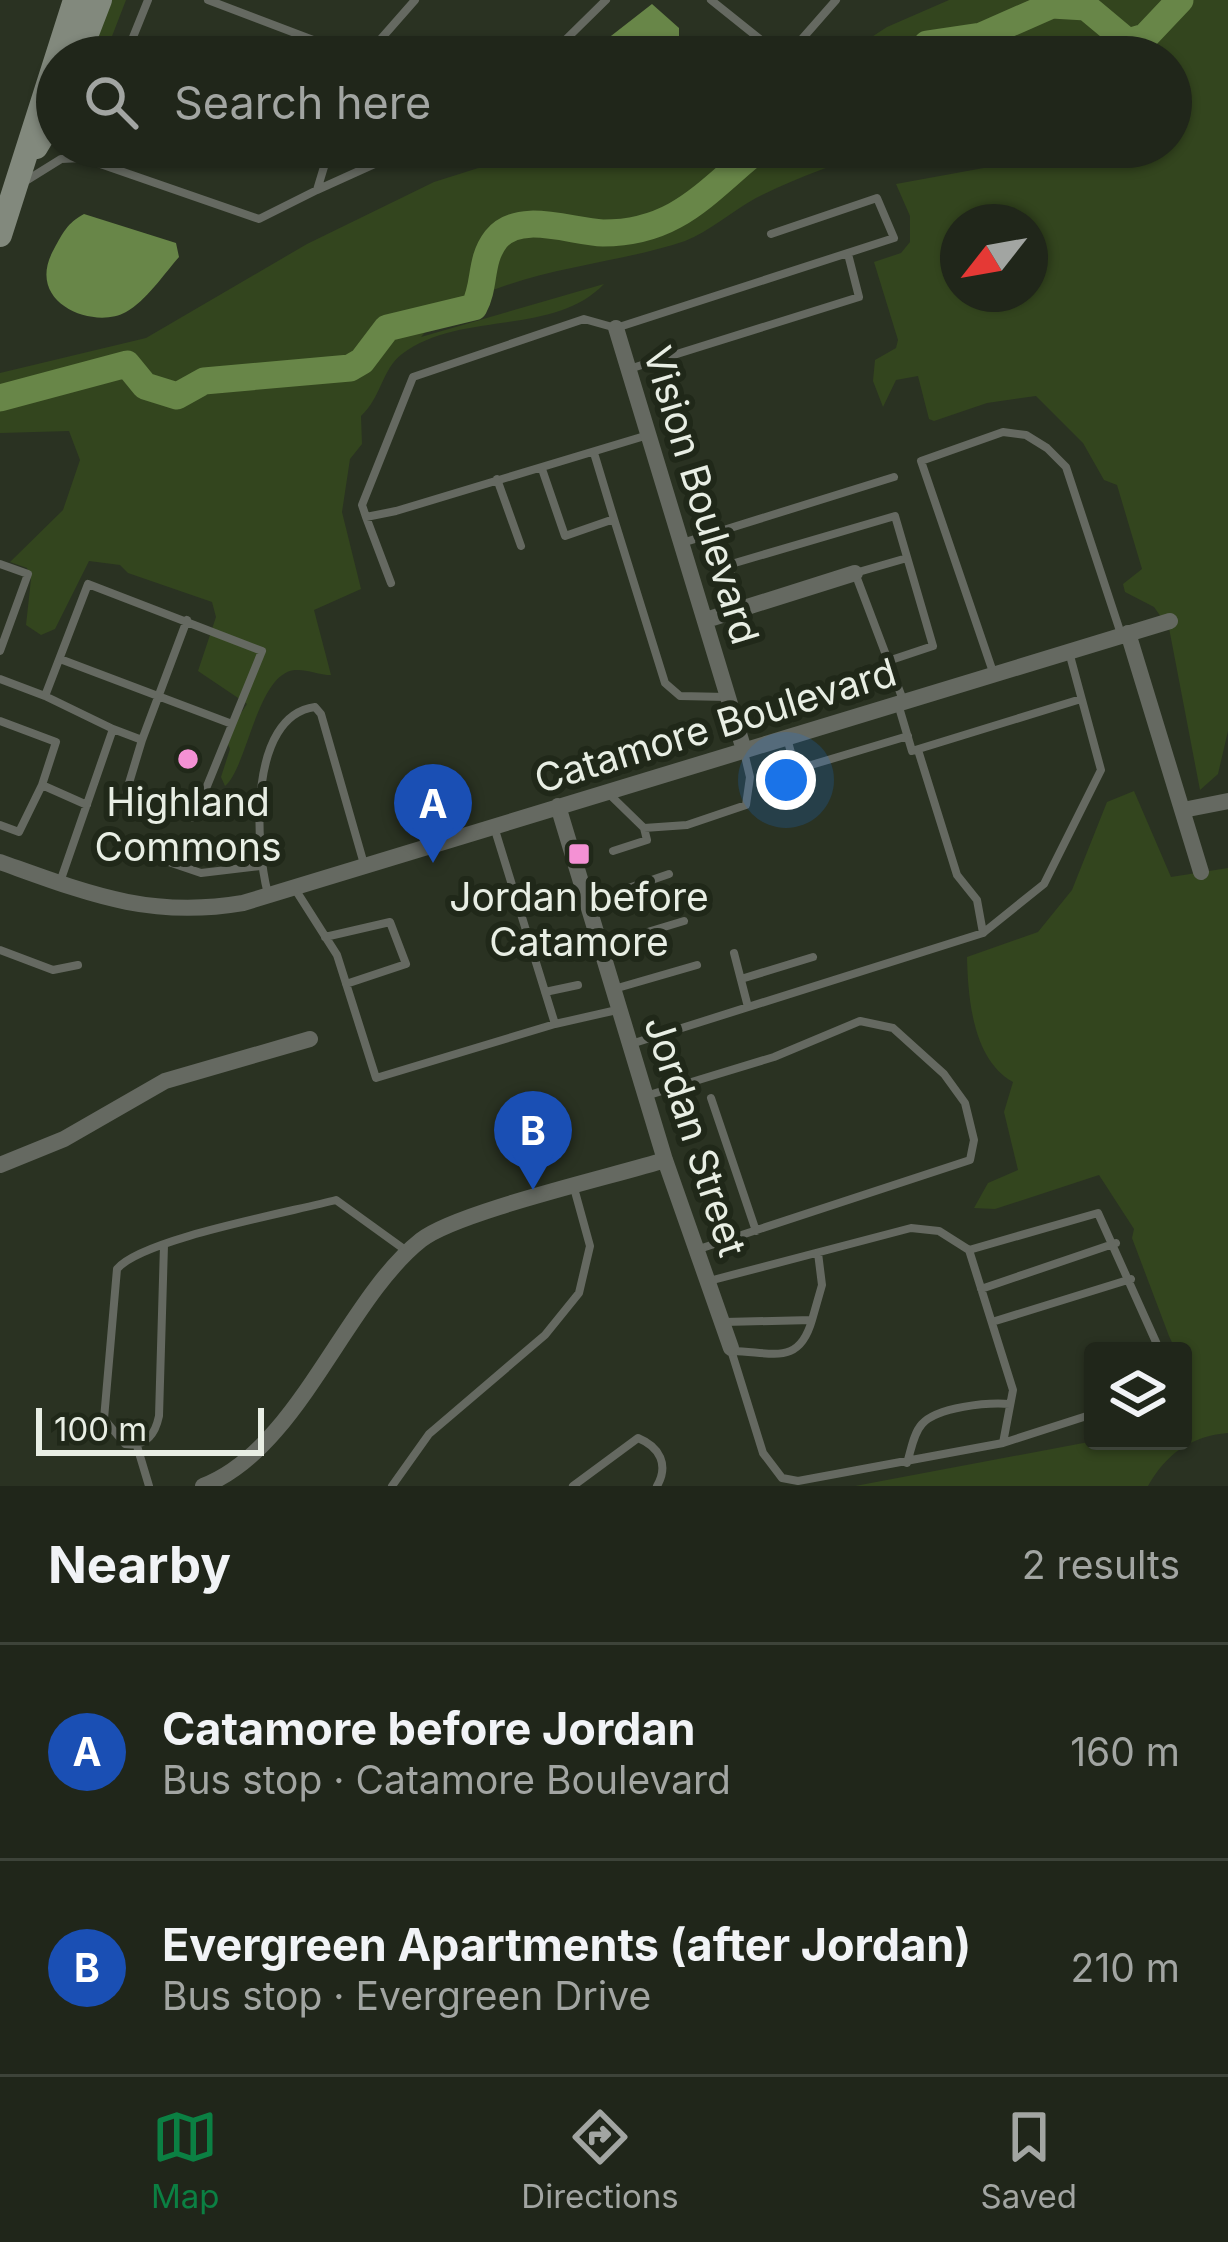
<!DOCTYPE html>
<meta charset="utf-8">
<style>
body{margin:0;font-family:Inter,sans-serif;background:#282e23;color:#f1f3f6}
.controls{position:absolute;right:36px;bottom:36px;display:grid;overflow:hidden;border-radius:12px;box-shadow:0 3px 9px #0004}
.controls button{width:108px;height:108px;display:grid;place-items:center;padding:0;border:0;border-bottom:3px solid #3d4339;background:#20261a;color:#f1f3f6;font:60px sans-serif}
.compass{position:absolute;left:940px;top:204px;width:108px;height:108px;border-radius:50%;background:#20261a;box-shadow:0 3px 9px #0004;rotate:239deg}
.scale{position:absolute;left:36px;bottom:30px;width:228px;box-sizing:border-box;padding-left:12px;border:6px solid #e8eee4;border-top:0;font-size:33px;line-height:42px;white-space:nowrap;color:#e8eee4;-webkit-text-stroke:9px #202819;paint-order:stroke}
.you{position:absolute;left:786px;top:780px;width:42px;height:42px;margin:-30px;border:9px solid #fff;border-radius:50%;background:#1a73e8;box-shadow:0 0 0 18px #1a73e833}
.badge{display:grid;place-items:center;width:78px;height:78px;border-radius:50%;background:#0b8043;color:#fff;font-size:39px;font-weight:700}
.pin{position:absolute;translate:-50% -99px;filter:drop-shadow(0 3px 6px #0008)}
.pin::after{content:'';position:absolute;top:63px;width:42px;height:36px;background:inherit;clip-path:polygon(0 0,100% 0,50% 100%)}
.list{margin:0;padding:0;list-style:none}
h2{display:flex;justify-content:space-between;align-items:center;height:156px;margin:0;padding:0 48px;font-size:51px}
h2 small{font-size:39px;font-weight:400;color:#a2a5a2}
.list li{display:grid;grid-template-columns:78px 1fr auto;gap:36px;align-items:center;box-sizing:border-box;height:216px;padding:0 48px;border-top:3px solid #3d4339}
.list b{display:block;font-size:45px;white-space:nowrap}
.list p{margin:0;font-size:39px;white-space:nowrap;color:#a2a5a2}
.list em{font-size:39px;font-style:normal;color:#a2a5a2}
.icon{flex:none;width:66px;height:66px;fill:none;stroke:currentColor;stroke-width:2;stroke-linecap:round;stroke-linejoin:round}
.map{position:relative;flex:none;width:1228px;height:1486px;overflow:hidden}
.search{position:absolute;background:#20261a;box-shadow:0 3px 9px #0004;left:36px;right:36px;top:36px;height:132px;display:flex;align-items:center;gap:30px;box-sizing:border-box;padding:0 42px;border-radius:66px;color:#a2a5a2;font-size:45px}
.sheet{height:588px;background:#20261a}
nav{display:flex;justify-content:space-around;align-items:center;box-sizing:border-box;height:168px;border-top:3px solid #3d4339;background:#20261a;font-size:33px;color:#a2a5a2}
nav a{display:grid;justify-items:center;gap:6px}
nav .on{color:#0b8043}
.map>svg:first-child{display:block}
.green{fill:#33451e;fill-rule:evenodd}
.water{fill:#688648}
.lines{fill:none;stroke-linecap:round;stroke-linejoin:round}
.river{stroke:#688648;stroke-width:27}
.service{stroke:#656961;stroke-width:8}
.minor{stroke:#656961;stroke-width:16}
.secondary{stroke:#82897d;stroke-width:24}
.poi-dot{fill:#f491d4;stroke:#202819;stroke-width:4.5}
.labels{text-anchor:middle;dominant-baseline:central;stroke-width:12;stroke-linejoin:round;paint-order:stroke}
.street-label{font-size:39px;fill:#e8eee4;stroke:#202819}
.poi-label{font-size:39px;fill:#e8eee4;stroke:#202819}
</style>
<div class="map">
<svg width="1228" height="1486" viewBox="0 0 1228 1486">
<rect width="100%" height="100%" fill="#2a3222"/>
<path class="green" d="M112 0H126L104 57H90Z
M949 0H1228V731L1218 774 1200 790 1169 628 1154 607 1125 592 1123 584 1142 569 1117 485 1104 480 1083 443 1036 396 987 403 934 421 929 419 918 376 896 380 883 407 873 381 875 360 896 348 898 340 874 262 901 253 910 242V216L896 184 1000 165 1032 147H1171V57H841L887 27ZM958 222H1030V294H958Z
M545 147H883C840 163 797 177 756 198 732 211 709 232 685 241 604 269 481 269 421 337L604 284C553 337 460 310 402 354 382 369 381 398 361 416L362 444 350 459 342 512 361 589 314 610 331 675C319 675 306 669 295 670 257 673 247 769 225 786L221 777 230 749 225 737 247 704 198 671 216 617 212 602 128 573 120 565 89 561 55 629 41 635 26 625 31 579 27 568 10 562 63 510 80 460 69 431 0 433V373L146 338 307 244 434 182Z
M1134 791 1171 877 1228 868V1433C1191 1436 1166 1454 1148 1486H855L1094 1441H1183V1351H1176L1169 1336 1132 1238 1134 1229 1099 1175 995 1209 974 1208 988 1183 1018 1170 1004 1112 1013 1082C973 1060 968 999 967 957L1038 932 1072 890 1107 802Z"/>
<path class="water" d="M652 4 679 28V37L648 57H584Z
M84 214 176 243 179 257C164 274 146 301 126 312 95 330 23 304 54 249 63 233 67 223 84 214Z"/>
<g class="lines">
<path class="river" d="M920 57 927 44 981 36 1052 5 1086 7 1128 42 1145 37 1180 0
M0 398 127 364 145 386 177 396 204 381 350 368 362 361 387 328 474 307C486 285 479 261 496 239 520 210 571 232 603 233 678 233 707 190 761 147"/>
<path class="service" d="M208 0 358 57
M711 0 776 52 794 48 836 0
M125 57 148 0
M365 57 415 0
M548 57 606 0
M330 147 317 190 412 147
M24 182 61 159 83 158 259 219 317 190
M629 369 859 297 848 254
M648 435 396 511 366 517 362 505 413 377 584 319 616 328 894 238 877 198 771 234
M542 469 565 536 614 519 594 453
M497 479 521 546
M366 517 391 583
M614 519 665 683 680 696 727 697
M682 543 894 477
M0 564 28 574 0 651
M741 608 728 565 895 516 933 646 888 661
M60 659 232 724
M993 672 921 461 1003 432 1026 435 1047 448 1066 467 1121 634
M0 679 45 696
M903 700 855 573 907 558
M898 704 912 751 1081 699
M0 721 56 742 42 785 19 832 0 825
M787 738 793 760 811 765 908 736
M142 740 187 620
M918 750 957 875 977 900 983 933
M42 785 87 805
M607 792 644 828 687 825 746 805 750 777 744 752
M495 830 555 1024 617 1010
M613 851 647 840 644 828
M148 855 201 873 261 866
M60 882 113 729 142 740 126 793 194 818 262 651 88 584 45 696 113 729
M295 889 337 955 376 1078 555 1024
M268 894C255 845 248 716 315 707L321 714 364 864
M588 902 669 874
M519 906 550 896
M325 937 390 922 406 964 346 984
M601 946 684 921
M532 949 562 940
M0 950 53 970 78 965
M734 953 748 1007
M741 979 813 957
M614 989 697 965
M545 992 578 985
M631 1044 983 933 1044 884 1101 770 1069 652
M649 1095 774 1057 860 1021 893 1028 944 1074 965 1103 974 1140 970 1160 699 1249
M711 1098 756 1231
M164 1245 159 1416C155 1435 146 1447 125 1444L104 1419 117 1269C141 1239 291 1212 336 1200L408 1252
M969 1250 1098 1213 1160 1351
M709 1281 911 1228 939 1231 969 1250 1013 1390 1003 1443 798 1481 782 1478 763 1453 731 1350
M981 1289 1116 1243
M724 1322 812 1320 822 1285 818 1253
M992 1322 1131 1279
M733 1351C773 1352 799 1366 812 1320
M1003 1443 1093 1414
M137 1446 149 1486
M907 1463C911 1451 913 1434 922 1424 937 1407 988 1402 1010 1404
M392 1486 429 1434 545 1335 579 1293 590 1246 574 1188
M573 1486 638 1438C660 1447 669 1465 657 1486"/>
<path class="minor" d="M616 328 744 750
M706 620 855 573
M1128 633 1201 872
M558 806 665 1160 731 1348
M1183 810 1228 801
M0 862C87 893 149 919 243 903L1170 621
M0 1165 64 1139 165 1081 310 1039
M203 1486C298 1450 345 1300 421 1240 456 1212 614 1176 665 1160"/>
<path class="secondary" d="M78 57 100 0
M36 147 57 112
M0 235 75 0"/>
</g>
<g class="poi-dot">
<circle cx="188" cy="759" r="12"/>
<rect x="567" y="842" width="24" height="24" rx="6"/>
</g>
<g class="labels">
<g class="street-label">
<text transform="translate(702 495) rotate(73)">Vision Boulevard</text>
<text transform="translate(715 725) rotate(-17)">Catamore Boulevard</text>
<text transform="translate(696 1136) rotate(72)">Jordan Street</text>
</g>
<g class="poi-label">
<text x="188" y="801">Highland<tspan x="188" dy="45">Commons</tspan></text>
<text x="579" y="896">Jordan before<tspan x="579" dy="45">Catamore</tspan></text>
</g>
</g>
</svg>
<div class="controls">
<button><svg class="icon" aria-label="layers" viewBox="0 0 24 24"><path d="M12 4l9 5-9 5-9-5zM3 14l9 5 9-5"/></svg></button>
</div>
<svg class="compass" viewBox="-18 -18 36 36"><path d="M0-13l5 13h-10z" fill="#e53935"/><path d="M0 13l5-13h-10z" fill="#a2a5a2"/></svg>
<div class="scale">100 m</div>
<div class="you"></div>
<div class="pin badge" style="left:433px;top:863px;background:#1a4fb4">A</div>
<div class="pin badge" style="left:533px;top:1190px;background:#1a4fb4">B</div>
<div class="search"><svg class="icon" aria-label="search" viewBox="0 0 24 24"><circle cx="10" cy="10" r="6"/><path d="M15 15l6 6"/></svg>Search here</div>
</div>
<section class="sheet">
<h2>Nearby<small>2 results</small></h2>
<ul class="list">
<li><span class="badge" style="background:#1a4fb4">A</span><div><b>Catamore before Jordan</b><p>Bus stop · Catamore Boulevard</p></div><em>160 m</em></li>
<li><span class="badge" style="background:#1a4fb4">B</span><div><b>Evergreen Apartments (after Jordan)</b><p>Bus stop · Evergreen Drive</p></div><em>210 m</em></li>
</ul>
</section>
<nav>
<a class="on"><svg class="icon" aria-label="map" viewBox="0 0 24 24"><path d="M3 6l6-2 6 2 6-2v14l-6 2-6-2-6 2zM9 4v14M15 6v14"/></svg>Map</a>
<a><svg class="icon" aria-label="directions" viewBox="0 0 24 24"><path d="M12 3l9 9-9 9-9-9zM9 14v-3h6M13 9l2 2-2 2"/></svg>Directions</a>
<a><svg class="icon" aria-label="saved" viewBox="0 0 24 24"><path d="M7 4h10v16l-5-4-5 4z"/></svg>Saved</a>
</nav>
